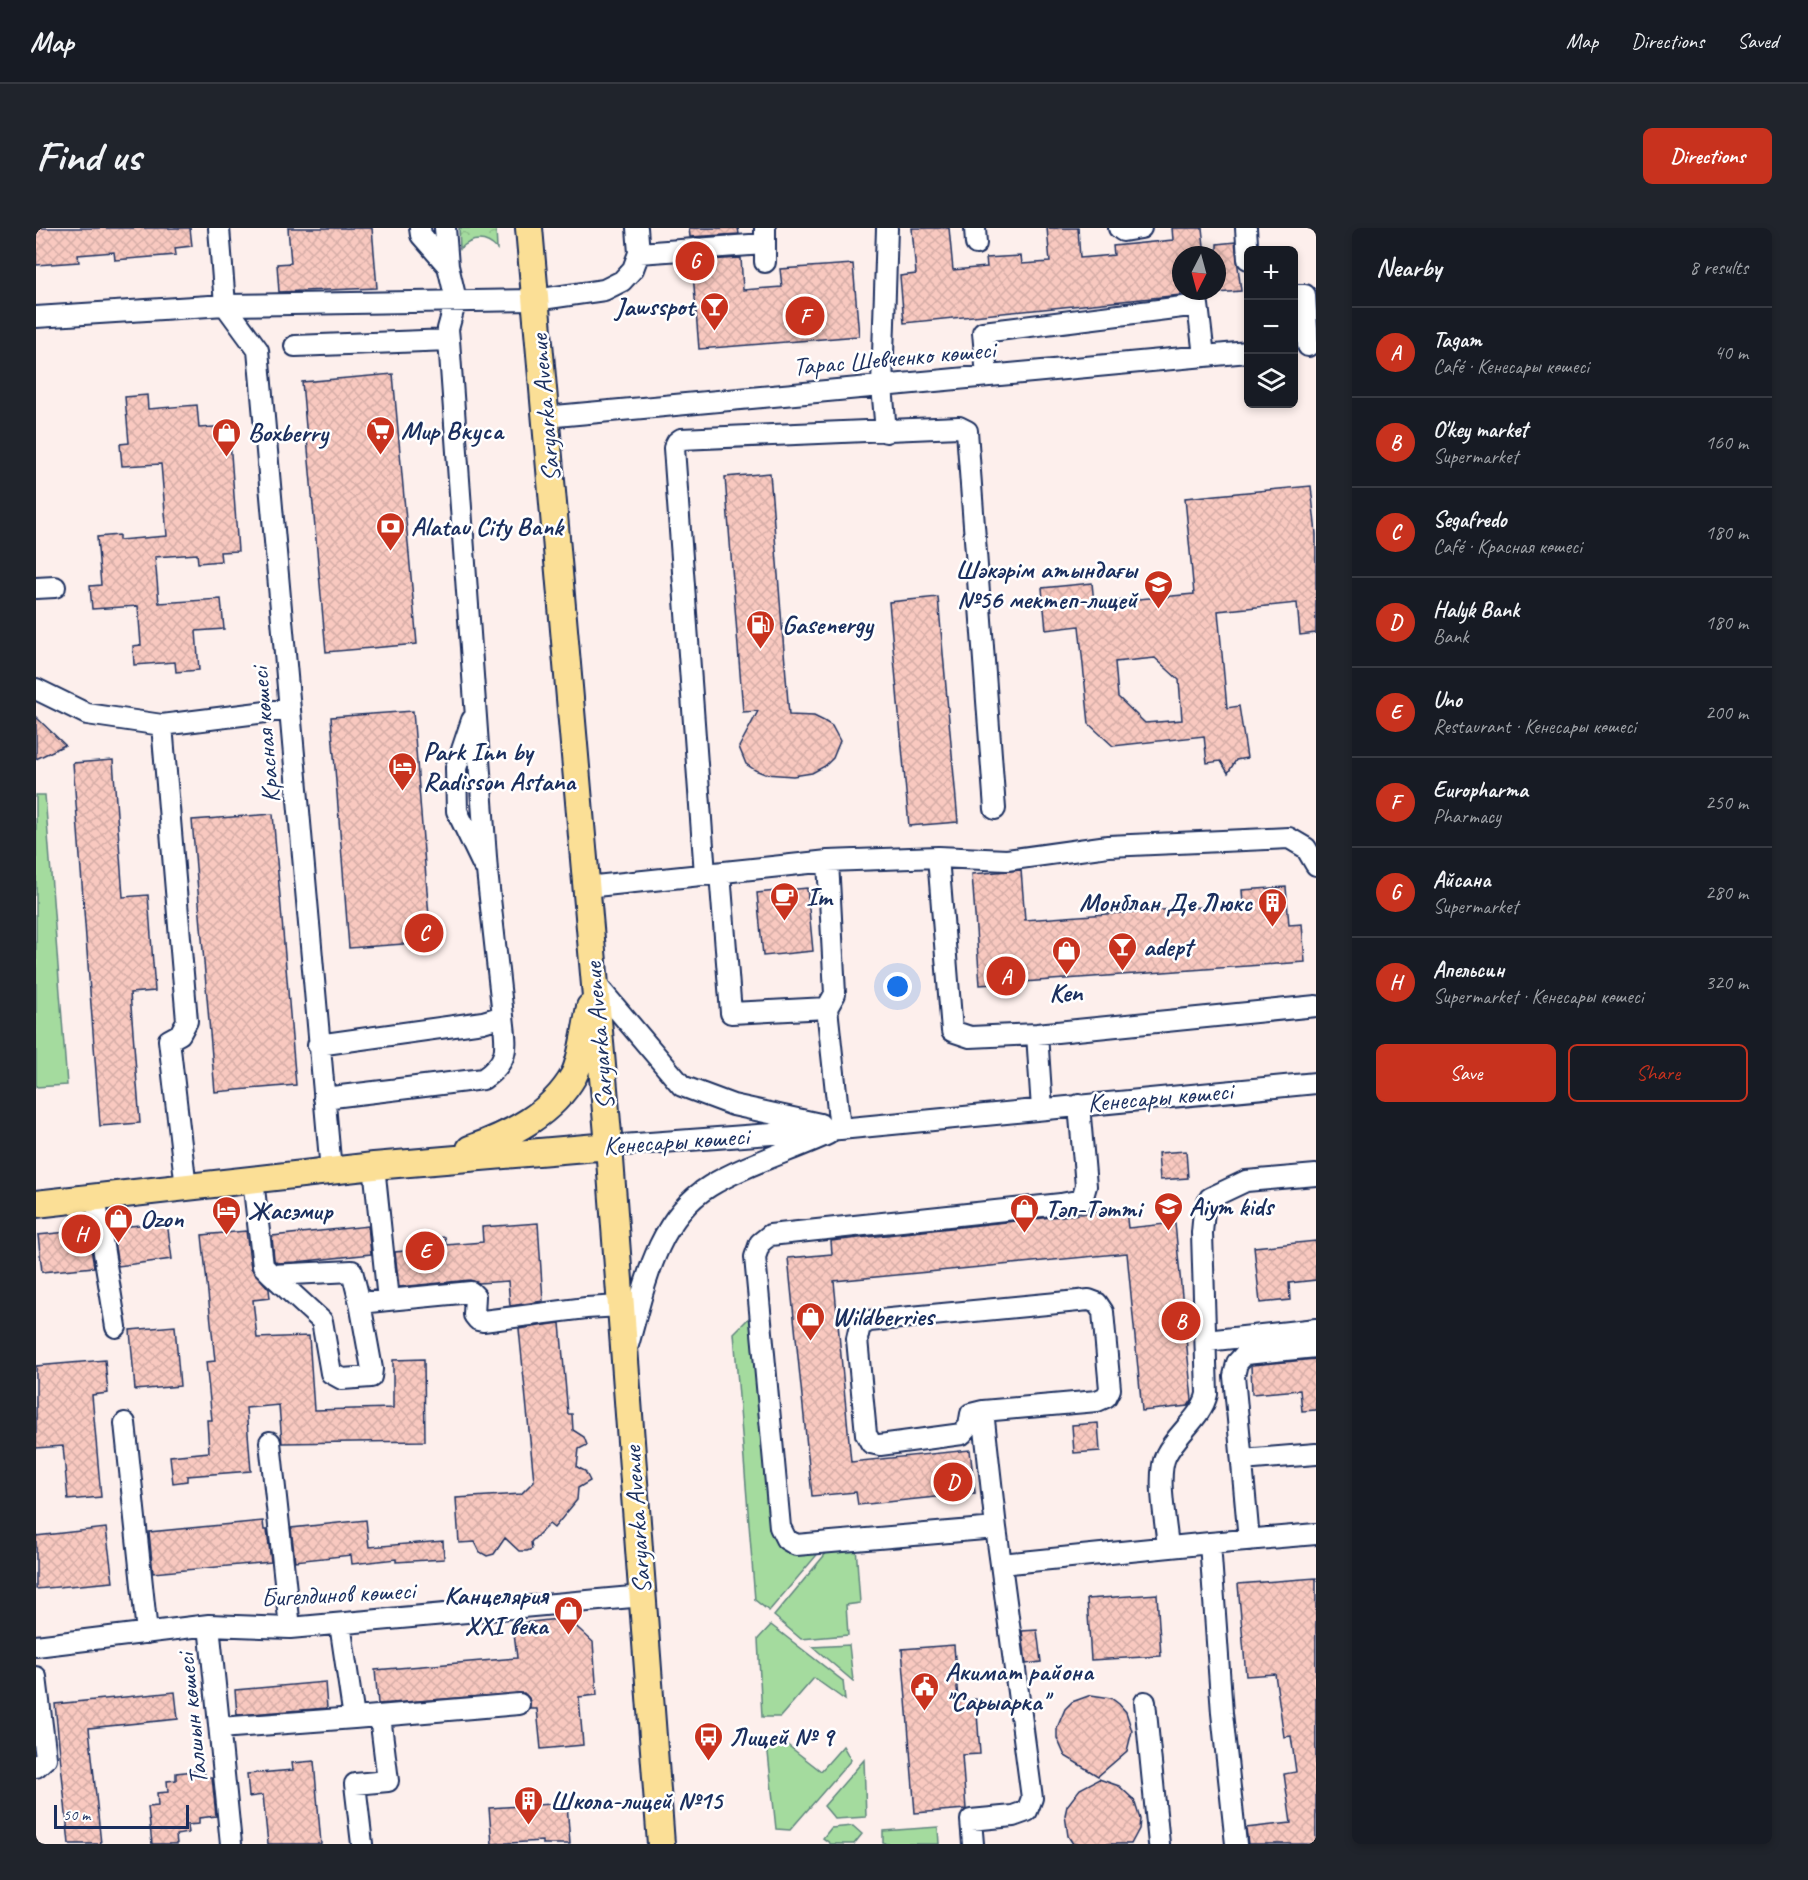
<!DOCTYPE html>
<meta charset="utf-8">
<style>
body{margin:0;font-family:Caveat,sans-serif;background:#20242c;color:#f1f3f6}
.controls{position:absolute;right:18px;top:18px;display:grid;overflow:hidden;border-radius:9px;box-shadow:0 3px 9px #0003}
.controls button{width:54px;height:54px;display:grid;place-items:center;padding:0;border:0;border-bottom:2px solid #363941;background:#171b24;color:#f1f3f6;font:30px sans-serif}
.compass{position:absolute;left:1136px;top:18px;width:54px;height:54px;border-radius:50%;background:#171b24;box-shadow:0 3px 9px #0003;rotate:186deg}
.scale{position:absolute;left:18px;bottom:15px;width:135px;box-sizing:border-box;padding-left:6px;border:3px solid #1b2f5e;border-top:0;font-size:16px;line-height:21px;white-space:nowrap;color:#1b2f5e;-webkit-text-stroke:4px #fff;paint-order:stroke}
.you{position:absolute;left:862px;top:759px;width:21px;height:21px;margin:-15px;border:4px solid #fff;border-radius:50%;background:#1a73e8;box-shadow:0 0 0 9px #1a73e833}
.badge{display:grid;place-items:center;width:39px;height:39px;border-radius:50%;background:#c8321e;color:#fff;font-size:20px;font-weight:700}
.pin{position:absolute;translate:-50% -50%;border:3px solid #fff;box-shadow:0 2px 6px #0006}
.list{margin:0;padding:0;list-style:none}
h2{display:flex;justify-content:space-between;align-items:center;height:78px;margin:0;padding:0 24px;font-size:26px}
h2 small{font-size:20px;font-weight:400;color:#9ea1a6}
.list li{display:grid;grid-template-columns:39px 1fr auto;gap:18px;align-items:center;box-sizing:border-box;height:90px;padding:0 24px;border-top:2px solid #363941}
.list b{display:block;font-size:22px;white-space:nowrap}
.list p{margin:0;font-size:20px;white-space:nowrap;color:#9ea1a6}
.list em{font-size:20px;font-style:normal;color:#9ea1a6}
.actions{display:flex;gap:12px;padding:18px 24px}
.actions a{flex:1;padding:14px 0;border:2px solid #c8321e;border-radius:9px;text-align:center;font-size:21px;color:#c8321e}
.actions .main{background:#c8321e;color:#fff}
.icon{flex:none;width:33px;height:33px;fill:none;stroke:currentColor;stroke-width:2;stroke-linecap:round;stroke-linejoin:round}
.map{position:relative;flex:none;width:1280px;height:1616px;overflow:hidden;border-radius:9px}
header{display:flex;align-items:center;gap:36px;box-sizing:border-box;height:84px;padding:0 30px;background:#171b24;border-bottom:2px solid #363941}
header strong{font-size:28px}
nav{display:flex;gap:33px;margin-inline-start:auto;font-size:21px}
.intro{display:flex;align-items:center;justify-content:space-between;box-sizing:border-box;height:144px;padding:0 36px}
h1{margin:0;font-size:42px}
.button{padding:15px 27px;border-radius:9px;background:#c8321e;color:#fff;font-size:21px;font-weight:700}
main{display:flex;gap:36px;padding:0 36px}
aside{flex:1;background:#171b24;border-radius:9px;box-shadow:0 3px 9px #0003}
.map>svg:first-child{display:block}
.grass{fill:#a4db9e;stroke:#60857e;stroke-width:1.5}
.forest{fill:url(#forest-crowns);stroke:#60857e;stroke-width:1.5}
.building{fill:url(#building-cross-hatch);stroke:#1b2f5e;stroke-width:1.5;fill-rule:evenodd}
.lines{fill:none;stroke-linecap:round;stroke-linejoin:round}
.minor-casing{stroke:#1b2f5e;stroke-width:24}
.major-casing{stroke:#1b2f5e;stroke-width:30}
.minor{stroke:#fff;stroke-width:20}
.major{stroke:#fbdf96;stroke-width:26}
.labels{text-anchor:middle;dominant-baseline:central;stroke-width:5;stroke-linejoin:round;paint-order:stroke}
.poi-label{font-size:26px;font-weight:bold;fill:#1b2f5e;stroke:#fff;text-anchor:start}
.street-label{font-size:26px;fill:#1b2f5e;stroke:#fff}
</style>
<header>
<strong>Map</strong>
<nav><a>Map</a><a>Directions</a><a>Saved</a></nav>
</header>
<div class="intro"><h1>Find us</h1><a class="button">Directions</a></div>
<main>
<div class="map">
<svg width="1280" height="1616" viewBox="0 0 1280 1616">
<defs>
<pattern id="forest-crowns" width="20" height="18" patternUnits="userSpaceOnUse" patternTransform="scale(1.5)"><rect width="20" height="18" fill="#a4db9e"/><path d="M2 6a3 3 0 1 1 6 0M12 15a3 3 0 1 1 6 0" fill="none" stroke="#8dbc8a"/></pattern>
<pattern id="building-cross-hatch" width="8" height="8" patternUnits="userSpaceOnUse" patternTransform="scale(1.5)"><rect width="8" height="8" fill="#f9c9c0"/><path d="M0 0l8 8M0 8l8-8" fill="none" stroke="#d5ada7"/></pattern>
</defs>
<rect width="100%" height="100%" fill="#fdefec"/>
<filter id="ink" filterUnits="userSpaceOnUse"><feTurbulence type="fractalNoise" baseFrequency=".0167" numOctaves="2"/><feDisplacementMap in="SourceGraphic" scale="12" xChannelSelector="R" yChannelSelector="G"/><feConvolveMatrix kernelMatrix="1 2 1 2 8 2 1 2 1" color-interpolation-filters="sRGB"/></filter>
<g filter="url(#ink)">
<path class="grass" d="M0 567H9L31 857 0 859Z
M718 1085 741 1308 786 1321 733 1383 719 1372 698 1105Z
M820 1318 824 1375 810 1377 812 1407 765 1411 738 1388 792 1323Z
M735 1397 807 1453 809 1472 778 1450 744 1489H726L722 1411Z
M813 1417 817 1453 777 1419Z
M745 1512 785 1543 807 1518 815 1532 754 1602 740 1601 731 1515Z
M828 1532 830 1589 799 1591 788 1578Z
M817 1598 826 1606 818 1616H795L787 1610 795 1600Z
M902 1599 903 1616H850L847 1614V1603Z"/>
<path class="forest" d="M423 0H460L461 21C450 9 436 9 424 21Z"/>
<path class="building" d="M0 0H154L156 18 139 20 140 27 79 32 78 24 42 27 43 34 0 37Z
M252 0H336L341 60 243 64 241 36 255 35Z
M653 0H702L703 6 654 9Z
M876 0H913L917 42 951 39 950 30 966 29 985 28 986 36 1014 34 1011 0H1042L1044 30 1078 27 1077 18 1137 12 1136 0H1166L1169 27H1145V67L868 95 864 48 880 46Z
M1199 14 1205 63 1181 65V16Z
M705 30 707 62 746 59 744 41 817 36 823 108 663 121 656 33Z
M357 146 381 416 290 424 266 154Z
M111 167 112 181 161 177 163 200 193 198 202 323 184 324 185 333 162 335 161 326 119 329 123 375 185 371 188 401 160 403 163 442 140 444 139 434 98 437 97 418 105 417 102 378 56 381 54 358 65 357 61 309 83 307V312L131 308 125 236 86 238 84 216 93 215 89 169Z
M734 245 753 487 778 488 788 493 796 498 804 513 797 530 789 538 776 545 757 548 729 546 719 542 710 536 703 519 722 483 707 484 689 249Z
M1275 258 1280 306V405L1264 407 1261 375 1182 383 1191 480 1203 478 1211 530 1200 532 1192 545 1185 533 1171 535 1168 508 1077 518 1053 496 1043 398 1010 402 1006 360 1056 355 1058 375 1158 366 1149 270ZM1119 430 1143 452 1146 492 1109 495 1082 469 1079 434Z
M902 369 922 594 873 598 853 374Z
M377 483 395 714 313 720 295 489Z
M0 489 29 517 0 531Z
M77 532 87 669 112 667 119 763 94 765 104 895 64 898 37 535Z
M237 586 260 857 179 864 156 592Z
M985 642 989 692 1207 676 1206 662 1250 659 1253 697 1266 696 1269 734 944 757 936 646Z
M771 660 777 723 727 728 721 665Z
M1150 923 1152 950 1124 952 1122 925Z
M1090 981 1092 1000 1139 995 1156 1172 1152 1178 1106 1183 1091 1025 798 1053 815 1234 934 1222 939 1265 822 1277 820 1264 776 1268 752 1030 796 1026 795 1013Z
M131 994 136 1031 82 1038 76 1000Z
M502 995 507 1073 474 1078 472 1053 443 1055 434 1052 363 1059 359 1024 378 1022 377 1012 409 1009 410 1017 447 1014 446 999Z
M332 998 335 1026 260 1034 241 1035 238 1032 236 1008Z
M52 1002 58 1039 6 1044 2 1007Z
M210 1003 215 1040 233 1061 234 1070 217 1072 221 1110 273 1108 278 1182 357 1180V1132L388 1131 389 1213 246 1215 243 1177 210 1180 215 1243 151 1248V1253L137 1255 134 1228 173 1224 171 1192H176L170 1134 179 1133 166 1007Z
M1280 1013V1052L1253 1055 1254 1072 1224 1075 1218 1019Z
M524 1095 532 1186H536L537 1202 548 1209 551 1217 543 1221 541 1239 549 1243 554 1253 542 1260 541 1272 518 1300 513 1296 495 1314 496 1321 491 1323H483L469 1310 458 1326 451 1328 444 1324 439 1314 423 1315 420 1270 485 1266 498 1253 483 1101Z
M139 1098 144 1158 99 1162 94 1102Z
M1280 1131V1182L1266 1183 1264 1162 1216 1166 1215 1137Z
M69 1132 72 1165 56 1167 65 1269 32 1272 27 1218 0 1220V1138Z
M1062 1195 1064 1223 1038 1225 1036 1197Z
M330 1292 333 1319 407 1313 408 1331 360 1334V1331L316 1336 315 1327 259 1333 255 1300Z
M227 1293 228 1302H231L235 1334 117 1345 113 1304Z
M70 1300 77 1354 0 1361V1308Z
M1280 1350V1616H1212L1210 1600 1255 1595 1248 1546 1260 1544 1255 1508 1248 1509 1239 1446 1210 1448 1202 1356Z
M1121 1366 1125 1428 1055 1432 1051 1371Z
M531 1390 557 1414 561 1467 543 1469 547 1517 505 1521 501 1481H494L493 1470 488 1465 342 1476 339 1442 481 1430 477 1396Z
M1001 1402 1005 1434 990 1436 986 1403Z
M918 1417 922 1473 940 1471 944 1526 926 1527 930 1581 879 1585 866 1421Z
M289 1454 291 1480 201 1487 199 1462Z
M139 1464 142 1491 53 1500 65 1616H33L19 1476Z
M1055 1467 1075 1470 1083 1476 1090 1484 1096 1503 1091 1523 1062 1548 1029 1528 1021 1510V1500L1029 1481 1036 1474Z
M278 1533 285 1616H232L227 1567 213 1569 211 1546 257 1542 256 1535Z
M168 1542 169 1549H176L180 1588 163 1590V1596L151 1597 152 1605 140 1607 141 1616H116L112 1579 122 1578 121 1565 132 1564 131 1553 140 1552V1545Z
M1063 1551 1083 1558 1098 1572 1104 1591 1103 1601 1095 1616H1037L1032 1608 1029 1587 1031 1578 1044 1561Z
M531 1575 534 1616H506V1613L456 1616 453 1580Z"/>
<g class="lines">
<defs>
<path id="minor" d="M183 0 189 77
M384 0 385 7 412 38
M939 0 940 16
M1083 0 1087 3 1105 0
M1210 0 1212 31
M603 25 728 16
M729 34V0
M1258 67H1269L1272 118
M189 77 222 122 295 943
M0 89 189 77 499 72 568 62 586 53 597 41 603 25 601 0
M259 118 413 112
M951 148 947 104 1162 77 1168 128
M509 189 1212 124
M850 204 846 158 851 0
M0 360 19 359
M0 461 51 486 126 497 254 481
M436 492 420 540 421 583 447 637
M126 497 151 793 144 806 133 812 150 960
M902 629 792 633 669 646 638 220 641 214 645 211 923 199 931 203 959 581
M1280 637 1270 620 1253 610 1072 618 971 632 902 629 916 803 934 809 1001 806 1280 778
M550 659 684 645 695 785 791 780 804 901
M559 755 646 858 697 877 784 896
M791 780 799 766 792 633
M1001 806 1006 881
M282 817 447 794 467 788 451 643 413 112 412 101 420 72 412 38 409 0
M288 870 447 851C475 832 470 818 467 788
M573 918 804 901 1280 855
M217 952 227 1038 236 1047 316 1043 324 1075 352 1072 338 938
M59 969 80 1099
M236 1047 286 1093 295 1145 306 1151 335 1149 336 1141 324 1075
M352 1072 435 1064 439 1068 438 1087 442 1092 447 1093 550 1080 585 1078
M1053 1072 1061 1075 1067 1084 1074 1161 1070 1169 1061 1173 947 1183 935 1186 933 1198 926 1206 844 1217 835 1215 830 1206 821 1111 824 1098 833 1093Z
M1170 1113 1280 1101
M592 1117C608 1061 620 991 674 958 706 938 755 923 792 906
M947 1183 960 1300 760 1317 750 1311 744 1299 719 1029 724 1015 734 1007 1025 976 1046 972 1050 958 1043 877
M89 1195 111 1405
M234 1214 254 1400
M1206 1232 1280 1226
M960 1300 965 1336 1174 1315 1186 1485 1200 1616
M1213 1312 1198 1148 1201 1135 1209 1126 1280 1119
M1174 1315 1280 1306
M1132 1319C1130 1295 1120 1247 1130 1227 1141 1205 1166 1189 1171 1166L1166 1005 1168 983 1174 970 1210 953 1280 947
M304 1396 318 1490 483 1476
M173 1397 195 1616
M0 1418 173 1397 254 1400 607 1368
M0 1449 10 1530 0 1539
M1109 1474 1123 1616
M184 1500 318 1490
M326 1616 319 1556 352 1553 344 1488
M937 1616 935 1592 977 1588 991 1583 996 1570 965 1336"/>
<path id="major" d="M493 0 573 918 625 1616
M434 921C474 907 516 886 538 847 546 831 550 798 554 779
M0 976 338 938 573 918"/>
</defs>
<use href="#minor" class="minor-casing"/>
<use href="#major" class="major-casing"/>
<use href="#minor" class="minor"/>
<use href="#major" class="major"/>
</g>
</g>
<defs>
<symbol id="bar-pin" viewBox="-11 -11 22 30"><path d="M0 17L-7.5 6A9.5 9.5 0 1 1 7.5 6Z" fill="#c8321e" stroke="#fff"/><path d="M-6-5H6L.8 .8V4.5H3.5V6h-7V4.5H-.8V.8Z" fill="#fff"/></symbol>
<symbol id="supermarket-pin" viewBox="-11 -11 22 30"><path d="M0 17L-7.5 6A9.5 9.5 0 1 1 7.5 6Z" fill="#c8321e" stroke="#fff"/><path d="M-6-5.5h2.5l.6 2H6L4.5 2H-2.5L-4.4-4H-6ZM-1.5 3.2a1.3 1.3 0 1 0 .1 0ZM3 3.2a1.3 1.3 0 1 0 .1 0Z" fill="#fff"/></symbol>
<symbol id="shop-pin" viewBox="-11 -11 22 30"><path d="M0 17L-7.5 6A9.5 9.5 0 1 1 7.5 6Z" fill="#c8321e" stroke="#fff"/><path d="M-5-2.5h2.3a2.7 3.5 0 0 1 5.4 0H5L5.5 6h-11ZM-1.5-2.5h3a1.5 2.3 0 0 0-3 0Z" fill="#fff"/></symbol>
<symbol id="bank-pin" viewBox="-11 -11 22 30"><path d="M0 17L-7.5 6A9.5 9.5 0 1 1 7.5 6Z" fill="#c8321e" stroke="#fff"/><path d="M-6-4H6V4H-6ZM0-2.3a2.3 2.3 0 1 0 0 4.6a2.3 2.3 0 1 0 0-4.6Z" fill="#fff"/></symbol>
<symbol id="school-pin" viewBox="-11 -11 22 30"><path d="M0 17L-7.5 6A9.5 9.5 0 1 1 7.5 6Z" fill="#c8321e" stroke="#fff"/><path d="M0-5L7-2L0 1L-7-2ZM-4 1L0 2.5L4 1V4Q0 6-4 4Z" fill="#fff"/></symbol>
<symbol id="fuel-pin" viewBox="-11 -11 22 30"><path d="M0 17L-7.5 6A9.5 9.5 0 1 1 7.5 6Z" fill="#c8321e" stroke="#fff"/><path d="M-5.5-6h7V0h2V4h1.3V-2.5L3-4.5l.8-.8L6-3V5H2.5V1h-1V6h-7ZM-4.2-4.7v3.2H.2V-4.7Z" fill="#fff"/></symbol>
<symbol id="hotel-pin" viewBox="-11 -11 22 30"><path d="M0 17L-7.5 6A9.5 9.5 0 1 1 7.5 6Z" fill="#c8321e" stroke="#fff"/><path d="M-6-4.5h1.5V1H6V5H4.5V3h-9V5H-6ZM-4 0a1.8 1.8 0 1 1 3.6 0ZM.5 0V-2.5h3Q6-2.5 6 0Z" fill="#fff"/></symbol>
<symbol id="cafe-pin" viewBox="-11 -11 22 30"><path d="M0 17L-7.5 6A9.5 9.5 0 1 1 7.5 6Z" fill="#c8321e" stroke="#fff"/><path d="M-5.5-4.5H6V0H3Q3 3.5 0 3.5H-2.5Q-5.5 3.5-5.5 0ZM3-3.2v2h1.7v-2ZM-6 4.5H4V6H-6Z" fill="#fff"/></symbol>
<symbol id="building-pin" viewBox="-11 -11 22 30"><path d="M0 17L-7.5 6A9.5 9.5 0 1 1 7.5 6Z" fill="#c8321e" stroke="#fff"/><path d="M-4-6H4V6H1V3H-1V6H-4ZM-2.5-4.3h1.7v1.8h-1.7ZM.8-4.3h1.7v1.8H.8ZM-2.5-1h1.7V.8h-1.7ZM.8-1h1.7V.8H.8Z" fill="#fff"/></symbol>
<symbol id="civic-pin" viewBox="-11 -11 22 30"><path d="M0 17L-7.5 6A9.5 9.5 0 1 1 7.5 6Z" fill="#c8321e" stroke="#fff"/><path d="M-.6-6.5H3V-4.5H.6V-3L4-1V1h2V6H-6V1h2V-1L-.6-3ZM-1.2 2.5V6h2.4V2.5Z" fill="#fff"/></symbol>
<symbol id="bus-pin" viewBox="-11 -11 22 30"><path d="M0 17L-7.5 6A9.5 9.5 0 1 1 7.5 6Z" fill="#c8321e" stroke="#fff"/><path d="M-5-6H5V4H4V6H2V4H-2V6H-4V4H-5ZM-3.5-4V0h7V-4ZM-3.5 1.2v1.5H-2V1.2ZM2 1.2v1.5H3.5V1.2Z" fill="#fff"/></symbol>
</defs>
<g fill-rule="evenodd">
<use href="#bar-pin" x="662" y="62" width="33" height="45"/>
<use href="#supermarket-pin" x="328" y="186" width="33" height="45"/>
<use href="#shop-pin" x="174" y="188" width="33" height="45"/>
<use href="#bank-pin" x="338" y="282" width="33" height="45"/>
<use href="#school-pin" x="1106" y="340" width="33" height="45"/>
<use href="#fuel-pin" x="708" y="380" width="33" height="45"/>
<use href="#hotel-pin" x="350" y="522" width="33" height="45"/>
<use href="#cafe-pin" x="732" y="652" width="33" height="45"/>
<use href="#building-pin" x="1220" y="658" width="33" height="45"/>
<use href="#bar-pin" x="1070" y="702" width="33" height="45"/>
<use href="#shop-pin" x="1014" y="706" width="33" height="45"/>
<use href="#school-pin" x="1116" y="962" width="33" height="45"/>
<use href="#shop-pin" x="972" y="964" width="33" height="45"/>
<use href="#hotel-pin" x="174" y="966" width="33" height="45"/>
<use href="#shop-pin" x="66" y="974" width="33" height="45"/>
<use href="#shop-pin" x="758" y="1072" width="33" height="45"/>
<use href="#shop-pin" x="516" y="1366" width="33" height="45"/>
<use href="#civic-pin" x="872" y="1442" width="33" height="45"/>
<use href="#bus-pin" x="656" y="1492" width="33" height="45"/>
<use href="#building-pin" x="476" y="1556" width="33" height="45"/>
</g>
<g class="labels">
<g class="poi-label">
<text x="658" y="78" text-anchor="end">Jawsspot</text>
<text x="365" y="202">Мир Вкуса</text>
<text x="212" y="204">Boxberry</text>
<text x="375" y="298">Alatau City Bank</text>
<text x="1101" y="341" text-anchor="end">Шәкәрім атындағы<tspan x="1101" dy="30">№56 мектеп-лицей</tspan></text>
<text x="746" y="396">Gasenergy</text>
<text x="387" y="523">Park Inn by<tspan x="387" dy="30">Radisson Astana</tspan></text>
<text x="770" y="668">Im</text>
<text x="1216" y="674" text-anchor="end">Монблан Де Люкс</text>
<text x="1107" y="718">adept</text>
<text x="1030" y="764" text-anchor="middle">Ken</text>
<text x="1153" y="978">Aiym kids</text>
<text x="1009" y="980">Тәп-Тәтті</text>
<text x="212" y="982">Жасэмир</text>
<text x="104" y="990">Ozon</text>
<text x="796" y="1088">Wildberries</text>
<text x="512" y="1367" text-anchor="end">Канцелярия<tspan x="512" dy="30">XXI века</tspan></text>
<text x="909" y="1443">Акимат района<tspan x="909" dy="30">"Сарыарка"</tspan></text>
<text x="693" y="1508">Лицей № 9</text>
<text x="514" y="1572">Школа-лицей №15</text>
</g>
<g class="street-label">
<text transform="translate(858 130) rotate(-5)">Тарас Шевченко көшесі</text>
<text transform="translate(509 180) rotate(-95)">Saryarka Avenue</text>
<text transform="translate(229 507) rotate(-95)">Красная көшесі</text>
<text transform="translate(563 808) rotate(-95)">Saryarka Avenue</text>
<text transform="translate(1124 869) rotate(-5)">Кенесары көшесі</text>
<text transform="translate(640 913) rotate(-4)">Кенесары көшесі</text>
<text transform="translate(601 1292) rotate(-94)">Saryarka Avenue</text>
<text transform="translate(302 1366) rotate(-3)">Бигелдинов көшесі</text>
<text transform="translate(156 1491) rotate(-96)">Талшын көшесі</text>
</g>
</g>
</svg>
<div class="controls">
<button>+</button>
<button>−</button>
<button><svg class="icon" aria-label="layers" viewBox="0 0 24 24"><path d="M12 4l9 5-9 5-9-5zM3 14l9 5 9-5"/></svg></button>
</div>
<svg class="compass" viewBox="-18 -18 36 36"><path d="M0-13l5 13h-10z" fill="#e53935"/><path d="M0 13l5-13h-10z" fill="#9ea1a6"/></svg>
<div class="scale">50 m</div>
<div class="you"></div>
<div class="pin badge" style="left:970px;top:748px">A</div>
<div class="pin badge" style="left:1145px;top:1093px">B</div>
<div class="pin badge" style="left:388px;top:705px">C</div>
<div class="pin badge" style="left:917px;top:1254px">D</div>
<div class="pin badge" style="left:389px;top:1023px">E</div>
<div class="pin badge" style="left:769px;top:88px">F</div>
<div class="pin badge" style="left:659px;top:33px">G</div>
<div class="pin badge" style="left:45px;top:1006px">H</div>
</div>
<aside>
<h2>Nearby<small>8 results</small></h2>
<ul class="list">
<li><span class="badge">A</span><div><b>Tagam</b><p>Café · Кенесары көшесі</p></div><em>40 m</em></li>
<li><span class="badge">B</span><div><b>O'key market</b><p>Supermarket</p></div><em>160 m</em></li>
<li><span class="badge">C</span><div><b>Segafredo</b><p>Café · Красная көшесі</p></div><em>180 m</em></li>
<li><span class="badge">D</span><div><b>Halyk Bank</b><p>Bank</p></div><em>180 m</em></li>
<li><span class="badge">E</span><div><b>Uno</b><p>Restaurant · Кенесары көшесі</p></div><em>200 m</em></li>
<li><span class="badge">F</span><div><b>Europharma</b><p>Pharmacy</p></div><em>250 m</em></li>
<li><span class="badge">G</span><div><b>Айсана</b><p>Supermarket</p></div><em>280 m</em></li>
<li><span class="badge">H</span><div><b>Апельсин</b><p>Supermarket · Кенесары көшесі</p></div><em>320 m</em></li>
</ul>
<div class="actions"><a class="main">Save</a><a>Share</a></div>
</aside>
</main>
